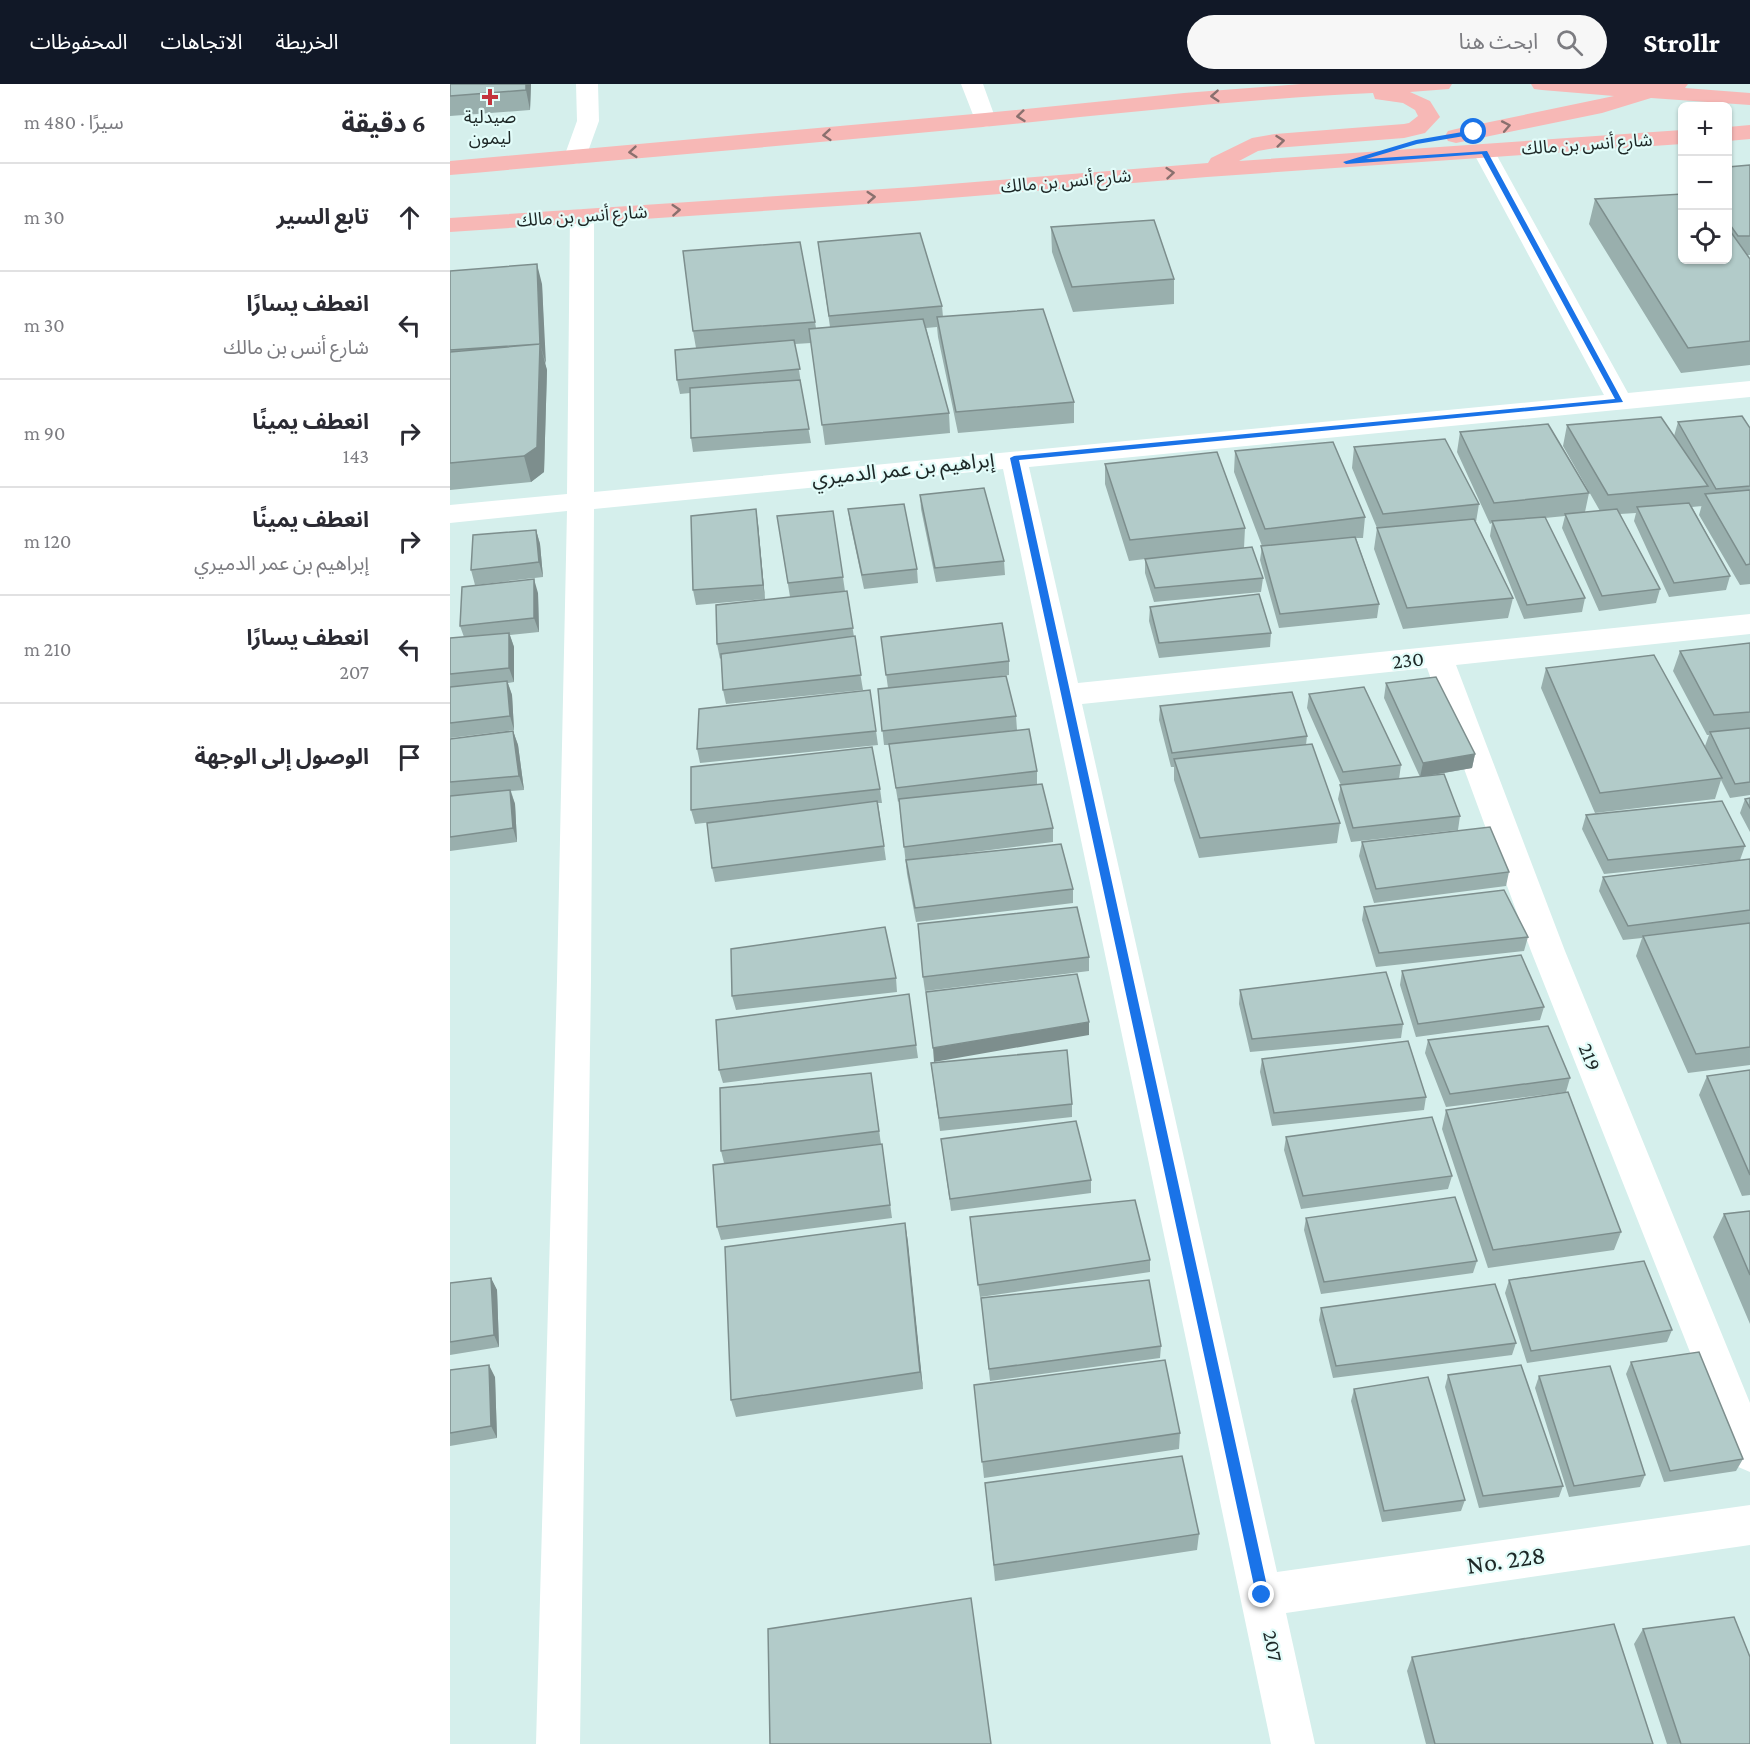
<!DOCTYPE html>
<html lang="ar">
<meta charset="utf-8">
<style>
body{margin:0;font-family:"Crimson Pro","Noto Sans Arabic",serif;background:#f7f7f7;color:#2b2b33;direction:rtl}
.controls{position:absolute;right:18px;top:18px;display:grid;overflow:hidden;border-radius:9px;box-shadow:0 2px 4px #0004}
.controls button{width:54px;height:54px;display:grid;place-items:center;padding:0;border:0;border-bottom:2px solid #e1e1e2;background:#fff;color:#2b2b33;font:30px sans-serif}
.stop{position:absolute;width:18px;height:18px;margin:-14px;border:4px solid #1a73e8;border-radius:50%;background:#fff}
.stop.end{background:#1a73e8;border-color:#fff;box-shadow:0 2px 6px #0008}
.list{margin:0;padding:0;list-style:none}
h2{display:flex;justify-content:space-between;align-items:center;height:78px;margin:0;padding:0 24px;font-size:26px}
h2 small{font-size:20px;font-weight:400;color:#7c7c81}
.list li{display:grid;grid-template-columns:39px 1fr auto;gap:18px;align-items:center;box-sizing:border-box;height:108px;padding:0 24px;border-top:2px solid #e1e1e2}
.list b{display:block;font-size:22px;white-space:nowrap}
.list p{margin:0;font-size:20px;white-space:nowrap;color:#7c7c81}
.list em{font-size:20px;font-style:normal;color:#7c7c81}
.icon{flex:none;width:33px;height:33px;fill:none;stroke:currentColor;stroke-width:2;stroke-linecap:round;stroke-linejoin:round}
.map{position:relative;flex:none;width:1300px;height:1660px;overflow:hidden;direction:ltr}
header{display:flex;align-items:center;gap:36px;box-sizing:border-box;height:84px;padding:0 30px;background:#111827;color:#fff}
header strong{font-size:28px}
nav{display:flex;gap:33px;margin-inline-start:auto;font-size:21px}
.search{width:420px;height:54px;background:#f7f7f7;display:flex;align-items:center;gap:15px;box-sizing:border-box;padding:0 21px;border-radius:33px;color:#7c7c81;font-size:22px}
main{display:flex}
aside{flex:1;background:#fff}
.map>svg:first-child{display:block}
.lines{fill:none;stroke-linecap:round;stroke-linejoin:round}
.minor{fill:#fff;fill-rule:evenodd}
.major{fill:#f7b8b6;fill-rule:evenodd}
.wall{fill:#99afad}
.shaded-wall{fill:#7d8e8d}
.building{fill:#b2cbc9;stroke:#7d8e8d;stroke-width:1.5}
.oneway{stroke:#8a706e}
.route{fill:#1a73e8}
.poi-dot{fill:#c3333c;stroke:#e2fcf9;stroke-width:2}
.labels{text-anchor:middle;dominant-baseline:central;stroke-width:4.5;stroke-linejoin:round;paint-order:stroke}
.far-poi-label{font-size:18px;fill:#1d2726;stroke:#e2fcf9}
.far-street-label{font-size:18px;fill:#1d2726;stroke:#e2fcf9}
.street-label{font-size:21px;fill:#1d2726;stroke:#e2fcf9}
.near-street-label{font-size:26px;fill:#1d2726;stroke:#e2fcf9}
</style>
<header>
<strong>Strollr</strong>
<div class="search"><svg class="icon" aria-label="search" viewBox="0 0 24 24"><circle cx="10" cy="10" r="6"/><path d="M15 15l6 6"/></svg>ابحث هنا</div>
<nav><a>الخريطة</a><a>الاتجاهات</a><a>المحفوظات</a></nav>
</header>
<main>
<div class="map">
<svg width="1300" height="1660" viewBox="0 0 1300 1660">
<rect width="100%" height="100%" fill="#d5efec"/>
<g class="lines">
<path class="minor" d="M126 0H148L149 37 136 73 133 78 125 80 117 78 114 73 127 37Z
M511 0H533L546 36 543 41 535 43 527 41Z
M1034 61 1042 63 1045 68 1178 309 1300 297V313L579 383 628 599 1300 530V550L1006 581 1115 867 1300 1319V1388L1286 1382 1280 1369 1081 867 977 584 632 620 827 1488 1300 1421V1461L836 1529 865 1660H821L553 385 144 425 141 896 130 1660H86L107 896 117 427 0 439V421L117 410 120 132 124 127 132 125 140 127 144 132V408L1154 311 1023 68 1026 63Z"/>
<path class="major" d="M851 0H1002L999 5 960 8 980 17 990 33 975 49 954 54 825 64 808 67 789 77 1232 46V60L757 93 463 117 0 148V134L463 103 758 79 761 74 802 54 825 50 954 40 959 39 968 32 965 26 953 19 925 15 923 9C792 15 663 30 533 43 355 60 178 75 0 91V77L535 29 734 9Z
M1081 0H1238L1235 4 1300 9V21L1201 14 1152 29 1006 59 998 57 995 52 998 47 1006 45 1164 12 1092 6 1084 5Z
M1300 41V55L1278 57V43Z"/>
</g>
<path class="wall" d="M0 0H81L80 26 0 32Z
M1300 81V171H1297L1300 175V281L1231 289 1139 140 1145 115 1278 176V83Z
M601 143 724 195V220L623 228 602 168Z
M368 158 492 222 493 233 624 318V339L508 349 488 253 487 243 476 244 499 329 500 349 375 361 361 259 345 260 351 299H350L361 359 243 368 241 354 240 309 230 310 227 296 246 264 243 247 365 238 366 244 380 243Z
M0 187 92 200 95 280 97 286 94 388 81 398 0 406Z
M1228 338 1300 344V500L1290 501 1249 431 1255 410H1256V409L1252 422 1242 423 1280 492 1276 506 1219 513 1184 437 1186 429 1170 430 1210 505 1206 519 1149 527 1112 444 1115 432 1095 434 1135 514 1132 528 1074 535 1040 452 1042 439 1040 440 1007 368 1010 348 1139 409 1135 428 1150 427 1113 362 1117 341 1224 352Z
M904 363 1029 420 1026 438 1063 514 1058 534 953 545 924 465 927 444 902 384Z
M785 367 915 433 913 454H906L929 520 927 534 829 544 810 476 812 462 784 388Z
M655 380 795 444 794 464 813 494 811 508 704 518 695 489V475L679 477 655 400Z
M470 411 554 477 555 491 486 498 471 425Z
M398 425 467 485 468 499 414 505 400 439Z
M383 427 395 507 340 513 327 432Z
M308 440 315 515 246 521 243 506Z
M86 446 90 460 93 493 25 501 21 486Z
M397 507 404 553 413 606 276 620 273 606 271 574 270 575 267 560Z
M88 509 89 548 60 551 64 563V598L58 599 62 611 64 646 0 654V555L14 553 10 542Z
M700 523 821 549 820 563 709 574 699 537Z
M431 553 559 577V591L506 598 566 632 567 646 515 652 587 687V701L603 744V758L468 775 623 805V819L466 838 457 790 449 717 448 718 439 661H434L428 605 438 604Z
M1300 559V711L1280 714 1271 696 1265 715 1145 729 1091 604 1096 584 1262 677 1255 662 1259 651H1257L1223 587 1230 567Z
M936 599 1025 670 1022 684 977 692 1010 732 1008 746 901 758 888 715 891 701 857 624 859 610 951 681 949 695 970 693 934 614Z
M710 622 857 652 856 661 890 739 887 759 749 774 724 696V683H721L709 636Z
M63 647 68 661 74 706 61 707 65 720 67 758 0 767V655Z
M426 647 428 661 250 679 247 665Z
M430 705 432 719H428L436 776 265 798 262 784 299 734 245 740 241 726Z
M1300 714V748L1290 729 1295 715Z
M1136 731 1295 762 1290 776 1154 790 1132 745Z
M912 758 1059 788 1056 802 924 819 909 772Z
M1300 775V981L1238 989 1186 872 1192 854 1173 856 1149 807 1153 793Z
M914 823 1078 853 1074 867 926 883 912 836Z
M639 873V887L475 907 473 893Z
M952 887 1094 923 1090 936 966 953 950 901Z
M446 894 447 908 286 926 282 912Z
M790 906 953 940 951 954 800 968 789 920Z
M459 910 468 974 273 999 269 986Z
M978 956 1120 994 1116 1008 996 1023 975 969Z
M812 975 976 1013 974 1026 822 1042 810 988Z
M481 979 622 1020V1033L490 1047Z
M1300 986V1111L1292 1112 1249 1011 1257 992Z
M421 989 431 1060 321 1074 432 1060 442 1134 271 1156 267 1143 274 1079 271 1067Z
M996 1026 1171 1148 1164 1166 1038 1184 992 1045Z
M836 1053 1002 1092 998 1105 851 1125 834 1066Z
M493 1068 641 1096V1109L501 1127Z
M1300 1127V1240L1263 1153 1274 1130Z
M856 1134 1027 1177 1023 1189 871 1210 854 1146Z
M455 1139 473 1305 286 1333 281 1316Z
M521 1146 700 1176V1188L530 1213Z
M41 1194 47 1206 49 1263 0 1271V1199Z
M1059 1196 1222 1246 1217 1258 1077 1279 1055 1209Z
M531 1214 711 1262 710 1274 540 1297Z
M871 1224 1066 1259 1062 1271 883 1294 869 1236Z
M1181 1278 1293 1375 1286 1387 1214 1398 1176 1290Z
M0 1286 45 1293 47 1354 0 1362Z
M998 1291 1113 1402 1109 1413 1029 1424 995 1303Z
M1089 1292 1195 1391 1190 1403 1119 1413 1085 1304Z
M524 1301 730 1349 729 1365 534 1394Z
M904 1305 1015 1416 1011 1427 932 1438 901 1317Z
M535 1399 749 1450 747 1466 545 1497Z
M1193 1545 1300 1660H1217L1184 1560Z
M962 1573 1203 1660H976L957 1587Z"/>
<path class="shaded-wall" d="M76 0H81L80 26 76 6Z
M87 180 92 200 96 280 90 260Z
M90 260 97 286 94 388 81 398 74 372Z
M306 425 308 440 315 515 313 501Z
M86 446 90 460 93 493 89 478Z
M84 495 88 509 89 548 84 534Z
M59 549 64 563V598L59 584Z
M57 597 62 611 64 646 60 632Z
M63 647 68 661 74 706 69 692Z
M1025 670 1022 684 970 693 973 679Z
M60 706 65 720 67 758 63 744Z
M639 938V951L484 978 483 964Z
M455 1139 458 1158 473 1305 470 1288Z
M41 1194 47 1206 49 1263 44 1251Z
M39 1281 45 1293 47 1354 41 1342Z"/>
<path class="building" d="M0 0H76V6L0 12Z
M1300 81V152H1288L1278 138V83Z
M1233 110V176H1278V144L1300 175V257L1238 264 1145 115Z
M704 136 724 195 622 203 601 143Z
M470 149 492 222 379 232 368 158Z
M350 158 365 238 243 247 233 167Z
M87 180 90 260 0 266V187Z
M593 225 624 318 506 328 487 233Z
M473 235 499 329 372 341 359 245Z
M344 256 350 285 227 296 225 266Z
M90 260 87 363 74 372 0 379V268Z
M350 296 359 345 241 354 240 304Z
M1292 332 1300 344V402L1266 405 1228 338Z
M1211 333 1258 402 1158 411 1117 341Z
M1098 340 1139 409 1044 419 1010 348Z
M995 355 1029 420 933 430 904 363Z
M883 358 915 433 815 445 785 367Z
M767 368 795 444 680 456 655 380Z
M534 404 554 477 485 484 470 411Z
M1300 406V480L1296 481 1255 410Z
M1239 419 1280 492 1224 499 1187 423Z
M454 420 467 485 412 491 398 425Z
M306 425 313 501 243 506 241 432Z
M1167 425 1210 505 1152 512 1115 430Z
M383 427 393 493 338 499 327 432Z
M1095 433 1135 514 1077 521 1042 437Z
M1024 435 1063 514 957 524 927 444Z
M86 446 89 478 21 486 23 451Z
M905 453 929 520 830 530 811 462Z
M802 463 813 494 705 504 695 475Z
M84 495V534L10 542 12 503Z
M397 507 403 544 267 560 266 521Z
M809 510 821 549 709 559 700 523Z
M552 539 559 577 436 591 431 553Z
M59 549V584L0 590V554Z
M405 552 411 591 273 606 271 570Z
M1300 559V628L1264 631 1230 567Z
M1204 571 1272 694 1150 709 1096 584Z
M556 592 566 632 432 647 428 605Z
M986 593 1025 670 973 679 936 599Z
M57 597 60 632 0 639V603Z
M914 603 951 681 893 688 859 610Z
M420 606 426 647 247 665 249 625Z
M842 608 857 652 722 669 710 622Z
M1300 644V698L1285 700 1260 648Z
M579 645 587 687 446 704 439 660Z
M63 647 69 692 0 698V655Z
M862 660 890 739 750 754 724 675Z
M422 663 430 705 241 726V683Z
M994 690 1010 732 903 744 890 701Z
M592 700 603 744 454 763 449 715Z
M60 706 63 744 0 753V712Z
M1300 714V724L1295 715Z
M427 717 434 762 262 784 257 739Z
M1272 717 1295 762 1158 776 1136 731Z
M1040 743 1059 788 926 805 912 758Z
M611 760 623 805 465 824 456 776Z
M1300 775V826L1178 842 1153 793Z
M1054 806 1078 853 929 869 914 823Z
M627 823 639 873 473 893 468 840Z
M1300 839V963L1246 970 1193 852Z
M435 843 446 894 282 912 281 865Z
M1071 871 1094 923 968 940 952 887Z
M936 888 953 940 802 955 790 906Z
M627 890 639 938 483 964 476 908Z
M459 910 466 961 269 986 266 936Z
M1098 942 1120 994 1000 1010 978 956Z
M958 957 976 1013 824 1029 812 975Z
M617 966 622 1020 489 1034 481 979Z
M1300 986V1091L1257 992Z
M421 989 429 1047 271 1067 270 1004Z
M1118 1008 1171 1148 1043 1166 996 1026Z
M982 1033 1002 1092 853 1112 836 1053Z
M626 1037 641 1096 500 1115 491 1055Z
M432 1060 440 1121 267 1143 263 1081Z
M1005 1113 1027 1177 874 1198 856 1134Z
M685 1116 700 1176 528 1201 520 1133Z
M1300 1127V1191L1274 1130Z
M455 1139 470 1288 281 1316 275 1163Z
M1194 1177 1222 1246 1081 1267 1059 1196Z
M41 1194 44 1251 0 1258V1199Z
M699 1196 711 1262 539 1285 531 1214Z
M1045 1200 1066 1259 886 1282 871 1224Z
M1249 1268 1293 1375 1220 1387 1181 1278Z
M715 1276 730 1349 532 1378 524 1301Z
M39 1281 41 1342 0 1349V1286Z
M1071 1281 1113 1402 1033 1412 998 1291Z
M1160 1282 1195 1391 1124 1402 1089 1292Z
M978 1293 1015 1416 934 1427 904 1305Z
M732 1372 749 1450 544 1481 535 1399Z
M521 1514 541 1660H320L318 1545Z
M1284 1533 1300 1573V1660H1231L1193 1545Z
M1164 1540 1203 1660H985L962 1573Z"/>
<defs><path id="oneway-chevron" d="M-2-3.5L2.5 0L-2 3.5" fill="none" stroke-width="1.6" stroke-linecap="round" stroke-linejoin="round" transform="scale(1.5)"/></defs>
<g class="oneway">
<use href="#oneway-chevron" transform="translate(765 12) rotate(176)"/>
<use href="#oneway-chevron" transform="translate(571 32) rotate(174)"/>
<use href="#oneway-chevron" transform="translate(1056 42) rotate(-11)"/>
<use href="#oneway-chevron" transform="translate(377 51) rotate(175)"/>
<use href="#oneway-chevron" transform="translate(830 57) rotate(-6)"/>
<use href="#oneway-chevron" transform="translate(183 68) rotate(175)"/>
<use href="#oneway-chevron" transform="translate(720 89) rotate(-5)"/>
<use href="#oneway-chevron" transform="translate(421 113) rotate(-4)"/>
<use href="#oneway-chevron" transform="translate(226 126) rotate(-4)"/>
</g>
<path class="route" d="M1024 46 1026 50 967 60 916 75 1037 67 1173 318 569 376 819 1511 817 1515 812 1517 808 1515 806 1511 560 374 564 372 1165 315 1032 70 896 80 893 78 966 56Z"/>
<path class="poi-dot" d="M37 4h6v6h6v6h-6v6h-6v-6h-6v-6h6z"/>
<g class="labels">
<g class="far-poi-label">
<text x="40" y="33">صيدلية<tspan x="40" dy="21">ليمون</tspan></text>
</g>
<g class="far-street-label">
<text transform="translate(1137 60) rotate(-4)">شارع أنس بن مالك</text>
<text transform="translate(616 97) rotate(-5)">شارع أنس بن مالك</text>
<text transform="translate(132 132) rotate(-4)">شارع أنس بن مالك</text>
</g>
<g class="street-label">
<text transform="translate(453 385) rotate(-6)">إبراهيم بن عمر الدميري</text>
<text transform="translate(958 576) rotate(-6)">230</text>
<text transform="translate(1140 973) rotate(68)">219</text>
<text transform="translate(823 1562) rotate(78)">207</text>
</g>
<g class="near-street-label">
<text transform="translate(1056 1476) rotate(-8)">No. 228</text>
</g>
</g>
</svg>
<div class="controls">
<button>+</button>
<button>−</button>
<button><svg class="icon" aria-label="locate" viewBox="0 0 24 24"><circle cx="12" cy="12" r="6"/><path d="M12 2v4M12 18v4M2 12h4M18 12h4"/></svg></button>
</div>
<div class="stop" style="left:1024px;top:48px"></div>
<div class="stop end" style="left:812px;top:1511px"></div>
</div>
<aside>
<h2>6 دقيقة<small>سيرًا · 480 m</small></h2>
<ul class="list">
<li><svg class="icon" aria-label="ahead" viewBox="0 0 24 24"><path d="M12 20V5M6 11l6-6 6 6"/></svg><div><b>تابع السير</b></div><em>30 m</em></li>
<li><svg class="icon" aria-label="left" viewBox="0 0 24 24"><path d="M17 20v-9H6M10 6l-5 5 5 5"/></svg><div><b>انعطف يسارًا</b><p>شارع أنس بن مالك</p></div><em>30 m</em></li>
<li><svg class="icon" aria-label="right" viewBox="0 0 24 24"><path d="M7 20v-9h11M14 6l5 5-5 5"/></svg><div><b>انعطف يمينًا</b><p>143</p></div><em>90 m</em></li>
<li><svg class="icon" aria-label="right" viewBox="0 0 24 24"><path d="M7 20v-9h11M14 6l5 5-5 5"/></svg><div><b>انعطف يمينًا</b><p>إبراهيم بن عمر الدميري</p></div><em>120 m</em></li>
<li><svg class="icon" aria-label="left" viewBox="0 0 24 24"><path d="M17 20v-9H6M10 6l-5 5 5 5"/></svg><div><b>انعطف يسارًا</b><p>207</p></div><em>210 m</em></li>
<li><svg class="icon" aria-label="arrive" viewBox="0 0 24 24"><path d="M6 21V4h12l-3 4 3 4H6"/></svg><div><b>الوصول إلى الوجهة</b></div></li>
</ul>
</aside>
</main>
